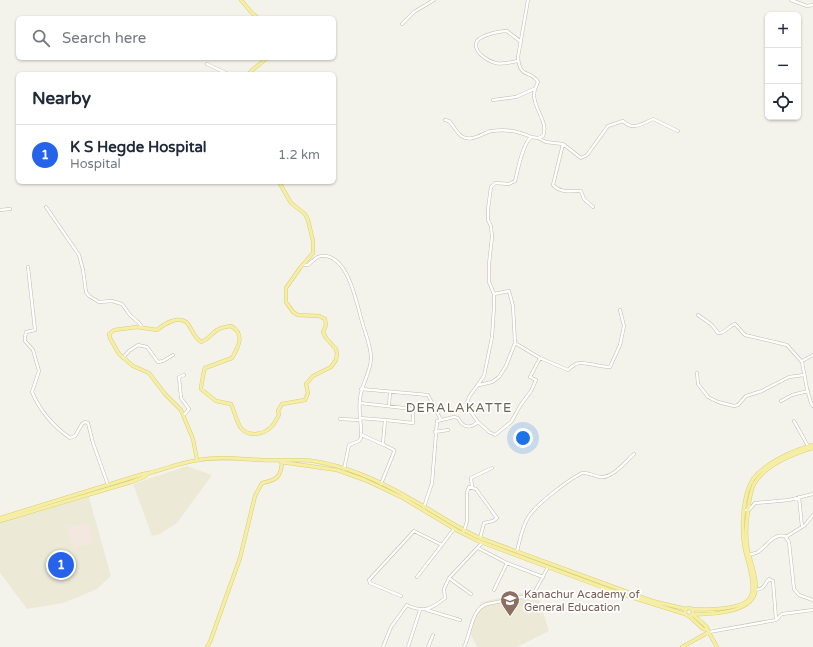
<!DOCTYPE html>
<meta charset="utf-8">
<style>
body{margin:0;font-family:"Varela Round",sans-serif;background:#f6f6f7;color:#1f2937}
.controls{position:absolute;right:12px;top:12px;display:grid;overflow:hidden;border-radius:6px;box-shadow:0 1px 3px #0004}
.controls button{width:36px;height:36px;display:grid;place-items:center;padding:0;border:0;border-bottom:1px solid #e0e1e3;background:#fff;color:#1f2937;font:20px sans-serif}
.you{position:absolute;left:523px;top:438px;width:14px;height:14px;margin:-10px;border:3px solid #fff;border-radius:50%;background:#1a73e8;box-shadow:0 0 0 6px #1a73e833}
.badge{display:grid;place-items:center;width:26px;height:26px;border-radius:50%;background:#2563eb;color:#fff;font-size:13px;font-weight:700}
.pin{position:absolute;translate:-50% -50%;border:2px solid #fff;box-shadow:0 1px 4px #0006}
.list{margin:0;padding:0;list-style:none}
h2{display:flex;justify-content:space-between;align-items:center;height:52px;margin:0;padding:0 16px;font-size:17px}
h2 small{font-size:13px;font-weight:400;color:#747a83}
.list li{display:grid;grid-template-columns:26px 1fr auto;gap:12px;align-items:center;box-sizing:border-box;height:60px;padding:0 16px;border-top:1px solid #e0e1e3}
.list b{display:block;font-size:15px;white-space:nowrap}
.list p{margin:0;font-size:13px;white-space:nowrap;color:#747a83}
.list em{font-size:13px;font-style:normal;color:#747a83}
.icon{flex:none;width:22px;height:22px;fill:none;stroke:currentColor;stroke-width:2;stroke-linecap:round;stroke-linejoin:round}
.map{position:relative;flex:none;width:813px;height:647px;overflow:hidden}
.search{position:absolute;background:#fff;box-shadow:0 1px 3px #0004;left:16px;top:16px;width:320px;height:44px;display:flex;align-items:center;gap:10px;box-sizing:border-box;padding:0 14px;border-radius:6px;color:#747a83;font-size:15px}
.panel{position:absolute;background:#fff;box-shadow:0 1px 3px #0004;left:16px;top:72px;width:320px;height:112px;border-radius:6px}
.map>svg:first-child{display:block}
.education{fill:#ecead7}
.medical{fill:#f3e7e0}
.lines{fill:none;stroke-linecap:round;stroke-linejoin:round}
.minor-casing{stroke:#bfbdaf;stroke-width:3.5}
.major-casing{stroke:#d9cf75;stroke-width:4}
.minor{stroke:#fff;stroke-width:2.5}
.major{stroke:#f5eea4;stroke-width:3}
.labels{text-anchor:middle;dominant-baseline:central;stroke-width:3.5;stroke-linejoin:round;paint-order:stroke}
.education-label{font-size:11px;fill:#785e54;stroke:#fff;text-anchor:start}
.quarter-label{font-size:13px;letter-spacing:1px;fill:#6a6552;stroke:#fff}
</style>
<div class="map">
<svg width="813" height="647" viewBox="0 0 813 647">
<rect width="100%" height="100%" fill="#f4f3eb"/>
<path class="education" d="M187 466 212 475 177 523 160 534 152 536 133 484Z
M89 497 111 576 97 589 76 598 63 603 27 609 0 573V523Z
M536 590 549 631 517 647H477L469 631 481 602Z"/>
<path class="medical" d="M87 523 94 543 73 548 67 527Z"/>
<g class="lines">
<defs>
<path id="minor" d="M791 0 807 6 813 5
M402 24 414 12 434 0
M518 61C512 62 502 65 496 63 488 61 472 52 477 41 481 35 500 31 507 31L521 42
M207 64 228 74
M493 100 516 97 534 89
M445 120 449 121C454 126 457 134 463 137 472 142 483 133 491 131 504 129 519 131 531 137
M538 138 546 142 563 144 581 158 587 155 608 126 623 121C633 131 641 124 653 119L678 131
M563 144 553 185C560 193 571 191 581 191L584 199 593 207
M46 207 79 255 83 270 86 292 89 296 99 302 112 301 122 304 130 315 139 323 142 327
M0 210 10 209
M303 265H308C313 261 318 254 326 256 350 260 357 306 363 325 366 335 371 347 371 358 371 372 361 385 360 399 358 412 362 425 361 438L359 441 349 445 344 469
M28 267 35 330 26 332 25 337V341L33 350 39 371 32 392C40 411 53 426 70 438L75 436 82 424 85 422 88 423 93 443 108 485
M698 315 712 325 718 333C725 334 728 326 735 324L745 335 787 345 802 362 807 389 811 403 813 406
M515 343 540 358 568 370C571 367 575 364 579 363 586 362 600 367 610 367L620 345 624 326 620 310
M123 358 129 351 138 345 147 347 158 362 163 361 173 355
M802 361 813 355
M697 373 698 384 708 397 718 402 734 406 738 405 746 396 762 391 789 377 804 375
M184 375 179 377 181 398 189 409 184 415
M479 385 492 382 499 377 506 366 515 343 513 306 509 291 494 294
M361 389 428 395 441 420
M781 401 792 395 808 391
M360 403 413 409V423L385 420 383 443 384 445 394 450V452L381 484
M389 406 390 392
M360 418 385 420
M340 419 360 420
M794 421 808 446
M478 422 489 432 495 435 511 422 514 417 520 406 531 391 536 380 530 377 540 358
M435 432 448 430
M362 435 384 445
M472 487 471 478 492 468
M799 497 802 527
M424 507 432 483 437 421 454 417 458 418C463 428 470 429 478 422L470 411 467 407V403L469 397 484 376 492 337 494 307V294L489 282V264L492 237 491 226 488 220V209L491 187 495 183 509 184 515 181C518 170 522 145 531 137L538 138 543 136C549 123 534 109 534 95 534 90 536 86 538 82 530 69 520 80 518 57L528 0
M745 510H749L755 503 789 500 813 494
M464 531 467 521V492L469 487 476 489 497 518 493 521 484 523 480 538
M786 537 805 525 813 515
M478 548 507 563
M517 551C520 540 522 526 529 516 538 503 568 480 582 473 588 472 594 476 600 477 612 479 626 461 634 454
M749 555C752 554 756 553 758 552 767 546 773 533 785 536L789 542 794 589 799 595 813 600
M417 577 454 529
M449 578 471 594
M494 590 507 563 543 577
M756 590C766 588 763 585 769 579L773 581 776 619
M401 596 370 583 369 580 414 531 442 545
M427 610 460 620
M709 632 776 620 782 614 813 610
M383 647 391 627 407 605C423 613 432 609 445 598L444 589 449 578 482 543
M408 647 420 610
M428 647 433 635
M464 647C471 634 471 609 487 604L533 595 548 567"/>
<path id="major" d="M241 0 251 12 258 18
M249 74 251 71 267 58
M197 460 193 439 181 410 165 394 149 373 133 366 119 354 110 338 109 334 114 330 137 327 157 330C164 324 180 314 188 324 193 331 193 336 201 342 208 340 211 334 217 330 222 327 226 327 231 326 245 334 239 346 232 358L205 368C204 370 201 386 201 389L216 401 231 404C235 412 236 421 241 428 249 438 265 434 272 426 275 423 277 418 279 415L278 411 282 404 305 400 308 393 306 384 313 376 331 367 336 360 337 354 336 349 326 338 323 332 326 325 325 319 319 316 298 315 293 312 286 302V288L300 268 313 253V241L308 220 305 214 291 203 279 182
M279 460 281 462 337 470 365 480 403 498 458 531 478 541 615 592 685 614
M0 518 143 474 149 473C165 469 182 462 199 460 219 456 241 459 262 460 279 461 296 459 313 461 347 466 380 481 409 498 434 511 455 527 480 538L652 601 686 609
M0 521 131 482 144 477 149 473
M685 612a4 4 0 1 1 8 0a4 4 0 1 1-8 0Z
M692 609C705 610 742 610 750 598 757 587 748 562 745 550 741 531 742 496 753 479 765 463 794 450 813 445
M692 614C709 615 750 613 755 593 758 581 751 563 748 551 745 538 746 524 748 511 749 502 750 493 754 484 765 465 793 454 813 448
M689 616 703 629 708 630 707 627 692 614
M708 631 717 647
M207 647 210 642 240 558 255 496 262 483C277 480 281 477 282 462
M682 647 709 632"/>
</defs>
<use href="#minor" class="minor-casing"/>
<use href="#major" class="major-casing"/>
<use href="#minor" class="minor"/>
<use href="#major" class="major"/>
</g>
<defs>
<symbol id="university-pin" viewBox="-11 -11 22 30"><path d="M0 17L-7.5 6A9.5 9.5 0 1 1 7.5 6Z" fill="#8d6e63" stroke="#fff"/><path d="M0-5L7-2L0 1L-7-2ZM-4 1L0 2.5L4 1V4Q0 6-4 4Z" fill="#fff"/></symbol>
</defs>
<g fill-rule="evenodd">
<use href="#university-pin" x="499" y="589" width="22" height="30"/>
</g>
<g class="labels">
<g class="education-label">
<text x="524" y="594">Kanachur Academy of<tspan x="524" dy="13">General Education</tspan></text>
</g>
<g class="quarter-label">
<text x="459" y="408">DERALAKATTE</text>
</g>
</g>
</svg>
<div class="controls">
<button>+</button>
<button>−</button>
<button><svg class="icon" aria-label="locate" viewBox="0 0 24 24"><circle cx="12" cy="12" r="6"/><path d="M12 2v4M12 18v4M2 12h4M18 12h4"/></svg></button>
</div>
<div class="you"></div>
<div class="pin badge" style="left:61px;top:565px">1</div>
<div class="search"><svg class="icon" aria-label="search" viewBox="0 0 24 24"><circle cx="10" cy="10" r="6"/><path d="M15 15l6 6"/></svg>Search here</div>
<section class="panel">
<h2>Nearby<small></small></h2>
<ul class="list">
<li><span class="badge">1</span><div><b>K S Hegde Hospital</b><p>Hospital</p></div><em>1.2 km</em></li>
</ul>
</section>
</div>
